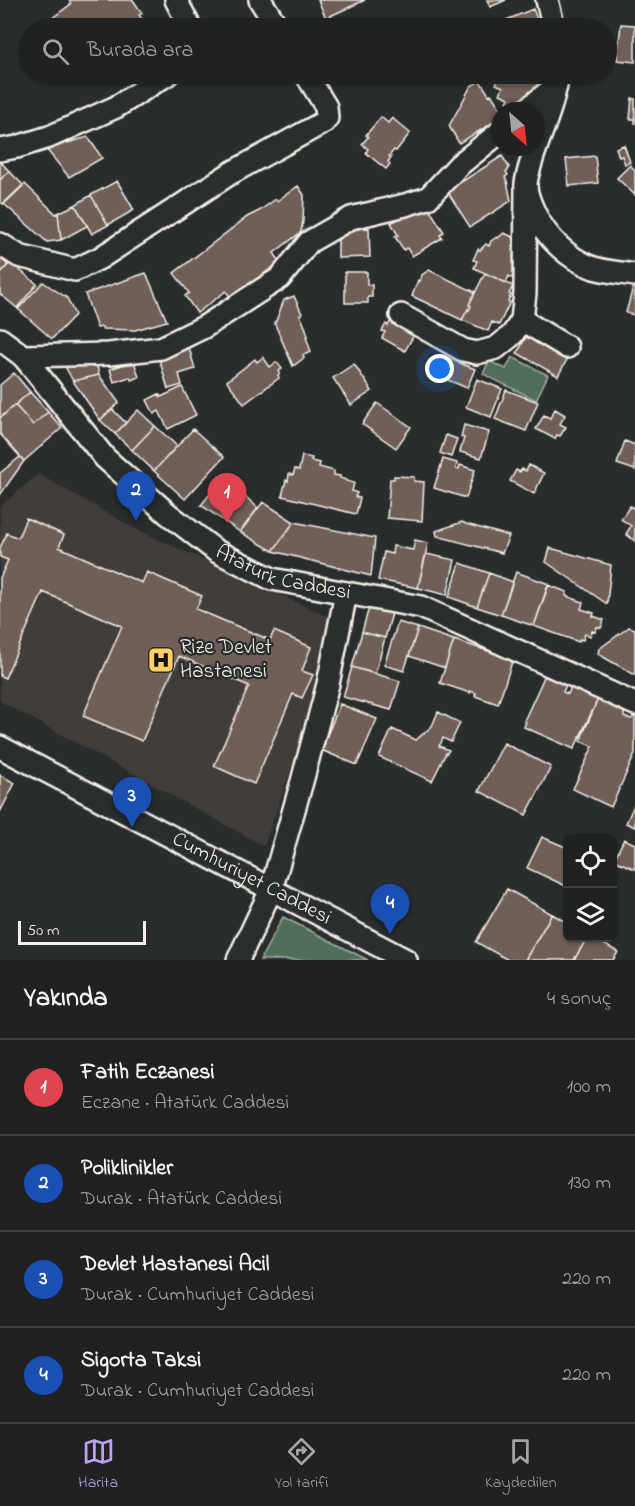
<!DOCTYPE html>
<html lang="tr">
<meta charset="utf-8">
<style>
body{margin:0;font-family:"Indie Flower",sans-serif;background:#282a2a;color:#f1f3f6}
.controls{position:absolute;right:18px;bottom:18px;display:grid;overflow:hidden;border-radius:9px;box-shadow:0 2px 4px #0004}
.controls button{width:54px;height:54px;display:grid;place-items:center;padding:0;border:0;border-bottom:2px solid #3d3f40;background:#202222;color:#f1f3f6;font:30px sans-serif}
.compass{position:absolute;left:491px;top:102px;width:54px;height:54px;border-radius:50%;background:#202222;box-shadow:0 2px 4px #0004;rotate:153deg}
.scale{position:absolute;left:18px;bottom:15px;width:128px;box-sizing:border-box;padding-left:6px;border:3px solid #f4f1e8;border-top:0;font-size:16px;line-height:21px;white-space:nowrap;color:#f4f1e8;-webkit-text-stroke:4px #2a2d2e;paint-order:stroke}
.you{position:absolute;left:440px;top:369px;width:21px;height:21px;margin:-15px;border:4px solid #fff;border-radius:50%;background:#1a73e8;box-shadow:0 0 0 9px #1a73e833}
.badge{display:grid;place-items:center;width:39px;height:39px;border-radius:50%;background:#bca0f2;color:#fff;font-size:20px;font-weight:700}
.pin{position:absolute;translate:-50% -50px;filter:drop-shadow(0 2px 3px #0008)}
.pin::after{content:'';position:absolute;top:32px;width:21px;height:18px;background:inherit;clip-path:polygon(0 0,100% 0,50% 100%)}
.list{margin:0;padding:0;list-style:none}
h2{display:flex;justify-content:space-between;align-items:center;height:78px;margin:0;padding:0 24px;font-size:26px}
h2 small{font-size:20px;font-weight:400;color:#a2a4a5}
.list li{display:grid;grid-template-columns:39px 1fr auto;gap:18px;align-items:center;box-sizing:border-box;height:96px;padding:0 24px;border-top:2px solid #3d3f40}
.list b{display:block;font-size:22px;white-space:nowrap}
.list p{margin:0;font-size:20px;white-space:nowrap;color:#a2a4a5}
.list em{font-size:20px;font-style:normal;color:#a2a4a5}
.icon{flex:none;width:33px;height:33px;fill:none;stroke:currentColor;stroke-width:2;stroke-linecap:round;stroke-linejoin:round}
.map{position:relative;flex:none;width:635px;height:960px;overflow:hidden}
.search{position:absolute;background:#202222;box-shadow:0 2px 4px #0004;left:18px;right:18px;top:18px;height:66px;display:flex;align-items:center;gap:15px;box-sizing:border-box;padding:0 21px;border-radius:33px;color:#a2a4a5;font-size:22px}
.sheet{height:462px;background:#202222}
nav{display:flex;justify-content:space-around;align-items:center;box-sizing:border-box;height:84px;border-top:2px solid #3d3f40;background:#202222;font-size:16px;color:#a2a4a5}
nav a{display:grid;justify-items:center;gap:3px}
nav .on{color:#bca0f2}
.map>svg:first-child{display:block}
.built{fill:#3f3c3b}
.green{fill:#516d5c;stroke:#a2afa2;stroke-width:1.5}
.building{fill:#705f59;stroke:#f4f1e8;stroke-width:1.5}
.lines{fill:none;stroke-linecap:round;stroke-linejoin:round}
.minor-casing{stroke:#f4f1e8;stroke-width:26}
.minor{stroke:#2a2d2e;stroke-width:21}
.labels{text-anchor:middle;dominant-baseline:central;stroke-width:4.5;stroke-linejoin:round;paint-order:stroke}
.street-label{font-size:21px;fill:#f4f1e8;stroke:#2a2d2e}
.poi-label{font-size:21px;fill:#f4f1e8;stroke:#2a2d2e;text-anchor:start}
</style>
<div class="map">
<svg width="635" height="960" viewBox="0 0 635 960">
<rect width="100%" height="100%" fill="#2a2d2e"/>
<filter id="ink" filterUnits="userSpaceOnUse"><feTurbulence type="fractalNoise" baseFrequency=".0167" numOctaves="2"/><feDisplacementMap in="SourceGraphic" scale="12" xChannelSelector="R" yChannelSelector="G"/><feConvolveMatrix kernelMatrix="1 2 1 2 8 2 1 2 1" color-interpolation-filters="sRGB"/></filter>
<g filter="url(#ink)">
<path class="built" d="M38 474 134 528 331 618 305 730 264 846 0 701V507Z"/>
<path class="green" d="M512 357 548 375 536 400 483 374 489 361 506 369Z
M283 917 368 960H260Z"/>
<path class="building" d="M69 0H133L142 13 139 15 147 26 146 28H58L51 19 71 4Z
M318 0H365L326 18Z
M487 0H506L490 7Z
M533 9 541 28H487Z
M621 24 635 25V62L617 60Z
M501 74H542L525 110 507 102 509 98 500 94 503 87 496 84Z
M480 81 489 95 491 94 502 111H500V119L459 143 449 126 471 86Z
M632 98 635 99V124V119H630Z
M381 117 388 123 392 118 410 133 396 151 394 150 389 156 391 157 388 162 390 164 386 169 366 153 368 149 362 144 368 137 366 135Z
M88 137 102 158 69 177 46 149Z
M624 145 630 162 625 164 622 156 619 157 616 148Z
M502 156 509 167 508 171 506 172 508 175 505 177 507 181 511 201 470 227 447 191Z
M595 156 598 183 569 186 566 159Z
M0 161 9 171 0 180Z
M630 165 635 170V195L617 178Z
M9 171 23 185 3 204 0 201V180Z
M117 181 134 210 108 225 91 195Z
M25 184 56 214 58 213 61 240 47 242 4 204Z
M298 186 304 195 303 221 301 232 274 253 280 262 231 298 226 291 197 313 185 296 189 293 174 273 247 217 259 211 276 199 277 201Z
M91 195 108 225 92 234 75 205Z
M426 204 444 232 440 235 442 238 412 256 407 248 404 250 395 237 398 235 391 223Z
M75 205 87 226 61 240 58 213Z
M369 228 370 257 338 258V229Z
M504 233 515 238 512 247 516 250 513 257 518 259 514 267 517 268 512 278 509 276 506 283 474 268 477 261 473 260 478 249 480 250 486 244 489 246 491 241 497 237 498 238Z
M0 258 8 265 0 274Z
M10 262 37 284 17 308 0 294V274Z
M429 270 475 292 469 305 471 306 469 310 468 309 462 320 412 296 418 280 420 281 422 275Z
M345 272H367V285H372V297H368V303H345Z
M146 273 167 321 135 330 102 329V327L97 328 85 294Z
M485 273 513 286 509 294 511 295 508 301 510 302 499 325 492 322 488 331 462 320 468 309 469 310 471 306 469 305Z
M43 282 67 298 75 315 52 339 18 309Z
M633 287 635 288V315L626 313Z
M294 296 302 314 300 315 306 329 308 336 306 337 311 352 303 355 304 358 293 366 274 322 276 321 284 300Z
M393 316 417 329 405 351 382 338 385 332 382 331 386 324 388 326Z
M529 332 570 354 558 376 517 353Z
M188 344 195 369 179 374 182 385 168 389 159 358 180 352 179 347Z
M95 357 99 375 73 381 61 359Z
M263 357 270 367 277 362 282 369 279 371 280 373 278 375 279 378 244 404 227 381 255 359 257 362Z
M444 357 475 369 467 388 436 375Z
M134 361 139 377 131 380 130 377 114 382 110 369Z
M354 364 372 391 351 405 333 378Z
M14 373 30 392 0 418V385Z
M99 375 119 403 100 420 73 381Z
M477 379 502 389 491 417 466 407Z
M182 387 196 415 168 429 159 411 154 414 147 400 159 394 161 397Z
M506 390 538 402 526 431 495 419Z
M30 392 48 412 33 425 15 405Z
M377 403 411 427 396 448 362 424Z
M15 405 33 425 48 412 62 428 24 461 0 434V418Z
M112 409 126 423 115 434 100 420Z
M555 409 565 415 560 424 566 427 560 436 557 435 555 439 536 429 544 415 550 418Z
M138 410 155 426 132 450 115 434Z
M464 425 489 432 481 458 460 452 464 438 461 437Z
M155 426 177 446 154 471 132 450Z
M193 429 224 457 185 499 154 471Z
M446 435 457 439 451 457 440 453Z
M625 441 635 445V470L617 464Z
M302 456 312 458 311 461 320 463 319 467 334 471V475L340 476V478L346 480V481L354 483 352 491 357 493 355 497 360 498 356 514 282 496 286 480 288 481 289 474 293 475 295 469 299 470Z
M20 457 24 461 0 495V473Z
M443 459 457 463 456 468 457 469H459L460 465 475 470 466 498 434 488Z
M529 465 544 473 534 494 510 481 516 470 520 472 522 469 526 471Z
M394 476 414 477V481L424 482 422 521 387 518 390 479H394Z
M224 477 258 508 240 532 201 505Z
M263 502 294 522 273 551 240 532Z
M630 506 635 509V541L626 534 631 526 621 519Z
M26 518 64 535 59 547 142 583 147 572 202 596 196 609 270 640 274 631 311 647 302 671 313 675 302 698 293 694 254 784 214 766 249 686 179 656 142 741 83 716 122 626 43 592 5 678 0 676V578L8 560 0 557V548L7 533 18 538Z
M294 522 375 538 371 576 273 551Z
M462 522 466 524 509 536 502 553 437 536 436 531Z
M415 540 428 543 418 588 378 580 384 552 392 554 393 546 413 550Z
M550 548 611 565 607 604 546 562Z
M426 554 455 560 447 595 418 588Z
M460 563 489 573 477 607 449 597Z
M516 572 549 584 534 626 501 615Z
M489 573 513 582 501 615 477 607Z
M548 585 567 592 566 596 583 602 581 609 594 613 593 616 604 620 601 628 597 627 595 632 592 631 591 636 585 634 583 640 580 639 579 642 534 626Z
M370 604 393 610 385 638 362 632Z
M398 622 418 628 404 671 384 665Z
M629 627 635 629V675L598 654 599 649Z
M418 628 454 640 445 668 409 656Z
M362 632 385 638 375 674 352 667Z
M454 640 513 659 498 704 475 696 476 693 470 691V693L440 683Z
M352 667 400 681 391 710 343 697Z
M546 676 566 685 563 692 566 693 568 694 571 687 598 699 574 749 524 727 526 722 524 721 544 677Z
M598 699 624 712V717L627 718 631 719 635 716V754L611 807 573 789 593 746 580 741Z
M340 704 377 719 357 765 321 750Z
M438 712 460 723 451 742 443 738 441 743 439 746 449 750 447 753H446L432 781 379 757 392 729 416 740 432 726Z
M504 743 551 767 526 815 479 791Z
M0 775 15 783 0 812Z
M635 803V827L626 823Z
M542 837 568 848V887L527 868Z
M624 839 635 844V869L614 860Z
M507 889 552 914 525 960H508L476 942Z
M552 914 568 923V938H587L574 960H525Z
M587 938H593L618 952 613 960H574Z"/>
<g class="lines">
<defs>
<g id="minor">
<path d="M176 0 188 23V28"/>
<path d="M260 0 278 28"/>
<path d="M547 0 554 28"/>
<path d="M557 74C555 110 532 147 526 183 525 193 531 205 535 214 547 238 568 259 594 268 607 272 622 273 635 275"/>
<path d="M525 111 556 86"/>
<path d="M0 150 17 147 49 137 116 107 168 74"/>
<path d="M0 244 19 256 75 270 100 258 231 173 324 122 327 118 326 107 306 74"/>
<path d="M401 315 463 350 477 353 496 348 512 335 522 320 525 293 526 186"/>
<path d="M522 320 567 347"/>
<path id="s1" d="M0 339 23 356 105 458 167 513 216 551 272 579 421 607 635 704"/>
<path d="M23 356 109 354 161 348 204 327 280 278 309 242 351 218 405 205 428 198 459 165 500 132"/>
<path id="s2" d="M0 747 406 960"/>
<path d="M238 960 271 890 303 778 328 684 346 593"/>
</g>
</defs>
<use href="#minor" class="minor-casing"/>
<use href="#minor" class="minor"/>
</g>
</g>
<defs>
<symbol id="hospital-square" viewBox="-11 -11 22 22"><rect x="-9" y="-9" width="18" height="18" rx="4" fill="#ffd166" stroke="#2a2d2e"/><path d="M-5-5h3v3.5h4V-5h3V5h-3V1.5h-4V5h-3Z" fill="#111"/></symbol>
</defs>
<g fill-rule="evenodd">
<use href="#hospital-square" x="146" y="645" width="30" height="30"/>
</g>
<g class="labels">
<g class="street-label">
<text stroke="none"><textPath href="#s1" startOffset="376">Atatürk Caddesi</textPath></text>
<text stroke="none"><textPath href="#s2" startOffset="284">Cumhuriyet Caddesi</textPath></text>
</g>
<g class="poi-label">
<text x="180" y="648">Rize Devlet<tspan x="180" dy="24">Hastanesi</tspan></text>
</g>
</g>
</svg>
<div class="controls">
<button><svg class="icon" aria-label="locate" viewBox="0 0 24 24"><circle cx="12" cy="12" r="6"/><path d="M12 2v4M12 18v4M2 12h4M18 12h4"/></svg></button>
<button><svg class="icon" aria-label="layers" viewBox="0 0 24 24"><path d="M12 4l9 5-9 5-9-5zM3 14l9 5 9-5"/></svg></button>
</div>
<svg class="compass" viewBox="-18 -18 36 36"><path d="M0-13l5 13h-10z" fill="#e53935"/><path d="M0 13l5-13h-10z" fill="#a2a4a5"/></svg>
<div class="scale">50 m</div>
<div class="you"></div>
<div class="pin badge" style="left:227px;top:523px;background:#e0444e">1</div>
<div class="pin badge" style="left:136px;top:521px;background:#1a4fb4">2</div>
<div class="pin badge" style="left:132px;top:827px;background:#1a4fb4">3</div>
<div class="pin badge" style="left:390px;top:934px;background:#1a4fb4">4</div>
<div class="search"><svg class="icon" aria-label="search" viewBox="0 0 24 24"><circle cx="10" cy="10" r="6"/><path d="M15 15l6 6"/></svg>Burada ara</div>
</div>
<section class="sheet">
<h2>Yakında<small>4 sonuç</small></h2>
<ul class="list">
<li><span class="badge" style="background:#e0444e">1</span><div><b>Fatih Eczanesi</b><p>Eczane · Atatürk Caddesi</p></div><em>100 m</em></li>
<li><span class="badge" style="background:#1a4fb4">2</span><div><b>Poliklinikler</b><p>Durak · Atatürk Caddesi</p></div><em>130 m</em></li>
<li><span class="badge" style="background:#1a4fb4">3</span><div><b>Devlet Hastanesi Acil</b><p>Durak · Cumhuriyet Caddesi</p></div><em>220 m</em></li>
<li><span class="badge" style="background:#1a4fb4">4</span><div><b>Sigorta Taksi</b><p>Durak · Cumhuriyet Caddesi</p></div><em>220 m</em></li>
</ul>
</section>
<nav>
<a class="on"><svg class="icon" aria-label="map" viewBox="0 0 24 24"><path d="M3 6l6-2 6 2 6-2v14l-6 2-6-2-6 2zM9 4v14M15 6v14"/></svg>Harita</a>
<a><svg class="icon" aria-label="directions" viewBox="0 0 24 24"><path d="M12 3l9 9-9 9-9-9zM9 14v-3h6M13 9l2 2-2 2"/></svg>Yol tarifi</a>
<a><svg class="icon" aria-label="saved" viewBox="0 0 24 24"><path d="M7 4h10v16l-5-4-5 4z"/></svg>Kaydedilen</a>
</nav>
